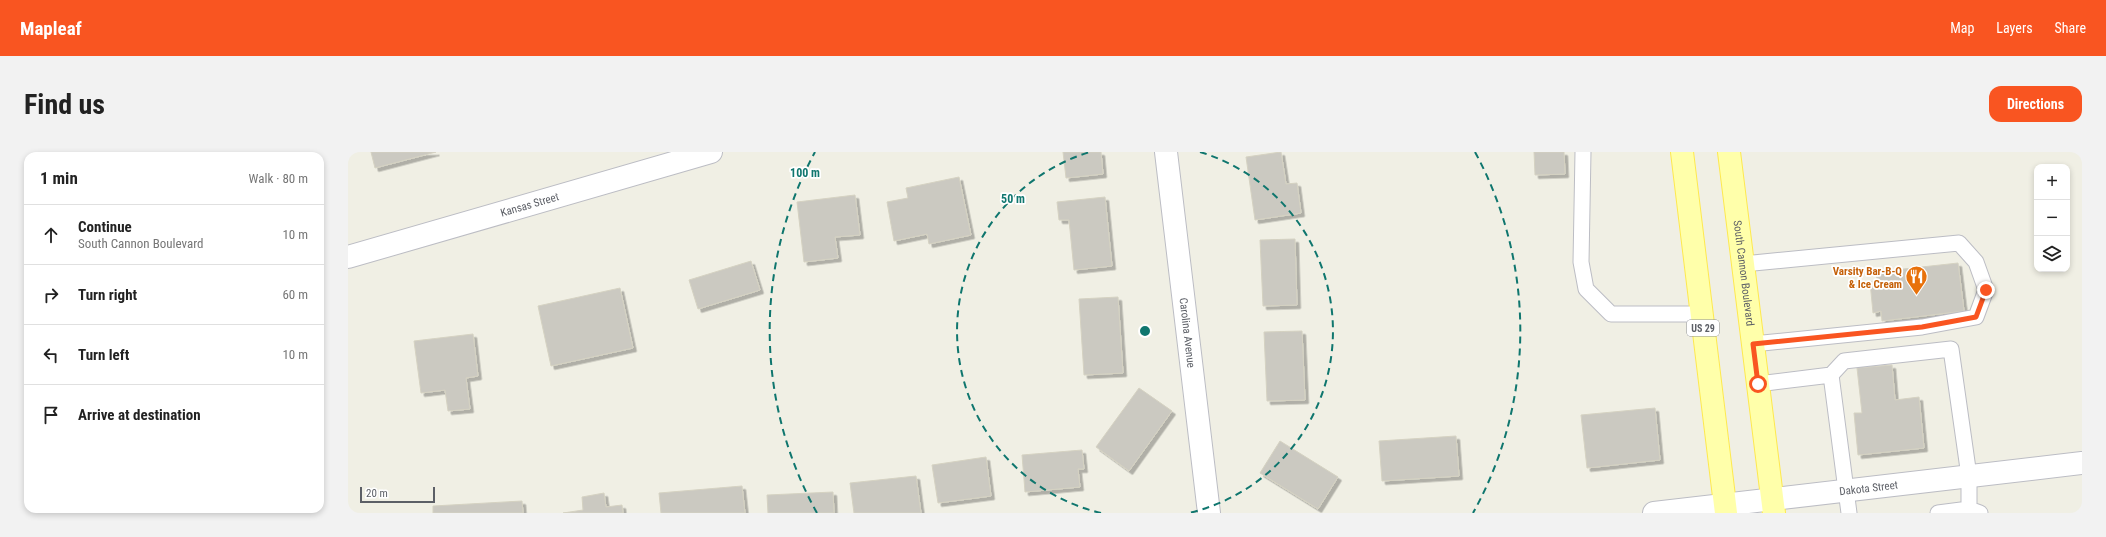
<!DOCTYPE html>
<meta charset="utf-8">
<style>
body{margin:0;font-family:"Roboto Condensed",sans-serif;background:#f2f2f2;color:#222}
.controls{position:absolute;right:12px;top:12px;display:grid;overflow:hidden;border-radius:8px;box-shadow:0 2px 6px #0003}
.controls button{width:36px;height:36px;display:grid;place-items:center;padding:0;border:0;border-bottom:1px solid #e0e0e0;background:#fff;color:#222;font:20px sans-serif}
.scale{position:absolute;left:12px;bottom:10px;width:75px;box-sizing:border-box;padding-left:4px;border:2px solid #5c5f66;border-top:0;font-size:11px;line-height:14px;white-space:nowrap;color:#5c5f66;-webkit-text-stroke:3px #fff;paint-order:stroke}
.stop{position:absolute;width:12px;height:12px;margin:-9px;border:3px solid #f95521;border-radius:50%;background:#fff}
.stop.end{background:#f95521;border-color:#fff;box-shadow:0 1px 4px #0008}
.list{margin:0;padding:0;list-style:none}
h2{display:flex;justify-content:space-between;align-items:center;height:52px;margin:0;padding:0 16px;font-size:17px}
h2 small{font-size:13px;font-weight:400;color:#767676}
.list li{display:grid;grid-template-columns:26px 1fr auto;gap:12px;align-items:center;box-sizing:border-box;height:60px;padding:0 16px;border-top:1px solid #e0e0e0}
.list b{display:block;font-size:15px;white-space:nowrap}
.list p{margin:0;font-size:13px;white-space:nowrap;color:#767676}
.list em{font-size:13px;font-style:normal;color:#767676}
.icon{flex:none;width:22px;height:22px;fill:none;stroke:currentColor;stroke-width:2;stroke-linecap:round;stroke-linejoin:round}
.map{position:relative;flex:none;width:1734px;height:361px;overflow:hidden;border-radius:12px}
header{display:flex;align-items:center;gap:24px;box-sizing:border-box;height:56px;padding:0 20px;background:#f95521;color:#fff}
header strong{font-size:19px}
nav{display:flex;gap:22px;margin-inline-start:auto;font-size:14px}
.intro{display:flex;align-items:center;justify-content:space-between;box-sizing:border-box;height:96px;padding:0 24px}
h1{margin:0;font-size:28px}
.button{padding:10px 18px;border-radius:12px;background:#f95521;color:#fff;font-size:14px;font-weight:700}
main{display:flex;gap:24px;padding:0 24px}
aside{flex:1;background:#fff;border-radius:12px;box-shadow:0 2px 6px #0003}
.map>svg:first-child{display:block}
.building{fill:#cbc9c1;stroke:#d5d2c2;filter:url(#shadow)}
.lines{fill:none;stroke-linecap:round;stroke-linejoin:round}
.lane-casing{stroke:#bcbdc4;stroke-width:17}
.street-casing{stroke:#bcbdc4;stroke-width:24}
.primary-casing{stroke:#fee94f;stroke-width:24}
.lane{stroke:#fff;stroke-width:15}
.street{stroke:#fff;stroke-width:22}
.primary{stroke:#ffa;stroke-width:22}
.route{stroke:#f95521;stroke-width:5}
.ring{fill:none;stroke:#0f766e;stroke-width:2;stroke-dasharray:7 5}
.labels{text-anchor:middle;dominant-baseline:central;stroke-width:3.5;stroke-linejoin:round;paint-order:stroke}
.shield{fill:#fff;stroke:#8d8f94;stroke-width:1}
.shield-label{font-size:10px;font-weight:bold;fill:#5c5f66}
.street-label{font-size:11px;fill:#5c5f66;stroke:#fff}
.food-label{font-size:11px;font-weight:bold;fill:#c56008;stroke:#fff;text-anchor:end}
.centre{fill:#0f766e;stroke:#fff;stroke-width:2}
.ring-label{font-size:12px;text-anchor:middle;font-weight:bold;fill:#0f766e;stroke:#fff;stroke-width:3.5;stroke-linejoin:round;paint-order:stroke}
</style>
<header>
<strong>Mapleaf</strong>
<nav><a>Map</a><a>Layers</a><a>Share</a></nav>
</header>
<div class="intro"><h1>Find us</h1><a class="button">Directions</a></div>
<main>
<aside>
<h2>1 min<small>Walk · 80 m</small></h2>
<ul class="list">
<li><svg class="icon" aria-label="ahead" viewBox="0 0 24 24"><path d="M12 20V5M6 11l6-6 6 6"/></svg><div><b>Continue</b><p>South Cannon Boulevard</p></div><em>10 m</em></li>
<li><svg class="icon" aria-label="right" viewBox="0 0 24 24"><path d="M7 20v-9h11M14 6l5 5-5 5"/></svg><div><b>Turn right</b></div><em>60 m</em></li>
<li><svg class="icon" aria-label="left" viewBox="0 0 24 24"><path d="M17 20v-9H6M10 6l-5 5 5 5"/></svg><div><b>Turn left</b></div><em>10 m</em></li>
<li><svg class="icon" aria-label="arrive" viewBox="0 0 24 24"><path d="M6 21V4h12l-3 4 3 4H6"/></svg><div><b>Arrive at destination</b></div></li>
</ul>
</aside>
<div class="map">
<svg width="1734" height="361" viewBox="0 0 1734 361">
<defs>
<filter id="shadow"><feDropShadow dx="3.5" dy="3.5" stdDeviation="0" flood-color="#0004"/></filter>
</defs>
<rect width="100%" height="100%" fill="#f0efe4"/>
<path class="building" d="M23 0H88L27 16Z
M715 0H753L755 22 718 26Z
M933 0 938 32 949 31 953 61 907 68 898 5Z
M1186 0H1216L1217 22 1187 23Z
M611 25 623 83 581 92 579 82 546 89 539 50 560 46 558 36Z
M507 43 512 83 487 85 490 106 456 110 449 50Z
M757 45 764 114 726 118 721 68H711L709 50Z
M947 87 949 153 915 154 912 88Z
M403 109 412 138 350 157 341 128Z
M1610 111 1616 159 1534 169 1533 159 1525 161 1522 130 1529 129 1528 120Z
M272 136 285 196 203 214 190 154Z
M770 145 775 221 736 223 731 147Z
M954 179 957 248 919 249 916 180Z
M125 182 130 224 118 226 122 257 100 259 97 238 73 241 66 189Z
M1544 213 1547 248 1571 245 1576 296 1510 303 1506 261H1514L1509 216Z
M791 236 824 259 781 319 748 295Z
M1307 256 1312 308 1239 316 1233 263Z
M1108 284 1111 324 1034 329 1031 289Z
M932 289 990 325 970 357 912 321Z
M734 298 736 317H730L732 335 677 340 674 303Z
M638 305 643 344 590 351 584 313Z
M568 324 573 361H506L502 331Z
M394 334 397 361H313L311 341Z
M485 340 486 361H420L419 343Z
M256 341 258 355 274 353 275 361H215L235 358 234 345Z
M174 349 175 361H85V354Z"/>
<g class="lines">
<defs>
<path id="lane" d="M1235 0 1233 110 1238 137 1263 162H1353
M1395 112 1611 91 1628 110 1638 138 1628 165 1574 175 1405 192
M1483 223 1496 209 1603 197 1621 324V357
M1410 232 1483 223 1501 361
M1590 361 1621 357 1632 361"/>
<g id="street">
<path id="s1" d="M818 0 861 361"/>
<path id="s2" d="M0 105 363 0"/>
<path id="s3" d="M1306 361 1734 311"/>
</g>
<g id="primary">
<path d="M1334 0 1378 361"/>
<path id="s4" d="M1381 0 1426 361"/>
</g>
</defs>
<use href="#lane" class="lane-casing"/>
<use href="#street" class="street-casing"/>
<use href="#primary" class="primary-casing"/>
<use href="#lane" class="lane"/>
<use href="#street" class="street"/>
<use href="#primary" class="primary"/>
</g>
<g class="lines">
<path class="route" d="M1410 232 1405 192 1574 175 1628 165 1638 138"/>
</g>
<g class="ring">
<path d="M753 361A187 187 0 0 1 742 0M852 0A187 187 0 0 1 841 361"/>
<path d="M469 361A375 375 0 0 1 467 0M1127 0A375 375 0 0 1 1125 361"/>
</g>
<defs>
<symbol id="restaurant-pin" viewBox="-11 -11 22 30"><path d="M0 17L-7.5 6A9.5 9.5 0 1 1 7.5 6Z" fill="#e8710a" stroke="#fff"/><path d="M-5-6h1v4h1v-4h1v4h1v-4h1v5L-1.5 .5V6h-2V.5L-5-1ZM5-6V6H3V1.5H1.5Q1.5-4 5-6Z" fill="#fff"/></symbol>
</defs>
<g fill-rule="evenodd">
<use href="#restaurant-pin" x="1556" y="112" width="25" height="34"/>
</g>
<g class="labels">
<rect class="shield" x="1339" y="168" width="32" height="16" rx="3"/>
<g class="shield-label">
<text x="1355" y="176">US 29</text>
</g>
<g class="street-label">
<text stroke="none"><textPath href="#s2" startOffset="189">Kansas Street</textPath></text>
<text stroke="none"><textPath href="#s4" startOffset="122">South Cannon Boulevard</textPath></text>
<text stroke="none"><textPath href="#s1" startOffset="182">Carolina Avenue</textPath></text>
<text stroke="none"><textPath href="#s3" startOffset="216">Dakota Street</textPath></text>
</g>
<g class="food-label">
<text x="1554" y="119">Varsity Bar-B-Q<tspan x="1554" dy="13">&amp; Ice Cream</tspan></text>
</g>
</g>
<circle cx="797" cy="179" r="6" class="centre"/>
<g class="ring-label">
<text x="457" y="25">100 m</text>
<text x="665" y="51">50 m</text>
</g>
</svg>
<div class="controls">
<button>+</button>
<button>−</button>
<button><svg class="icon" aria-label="layers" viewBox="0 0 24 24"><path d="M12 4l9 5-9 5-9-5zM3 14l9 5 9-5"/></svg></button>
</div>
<div class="scale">20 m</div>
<div class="stop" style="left:1410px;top:232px"></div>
<div class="stop end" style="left:1638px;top:138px"></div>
</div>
</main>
